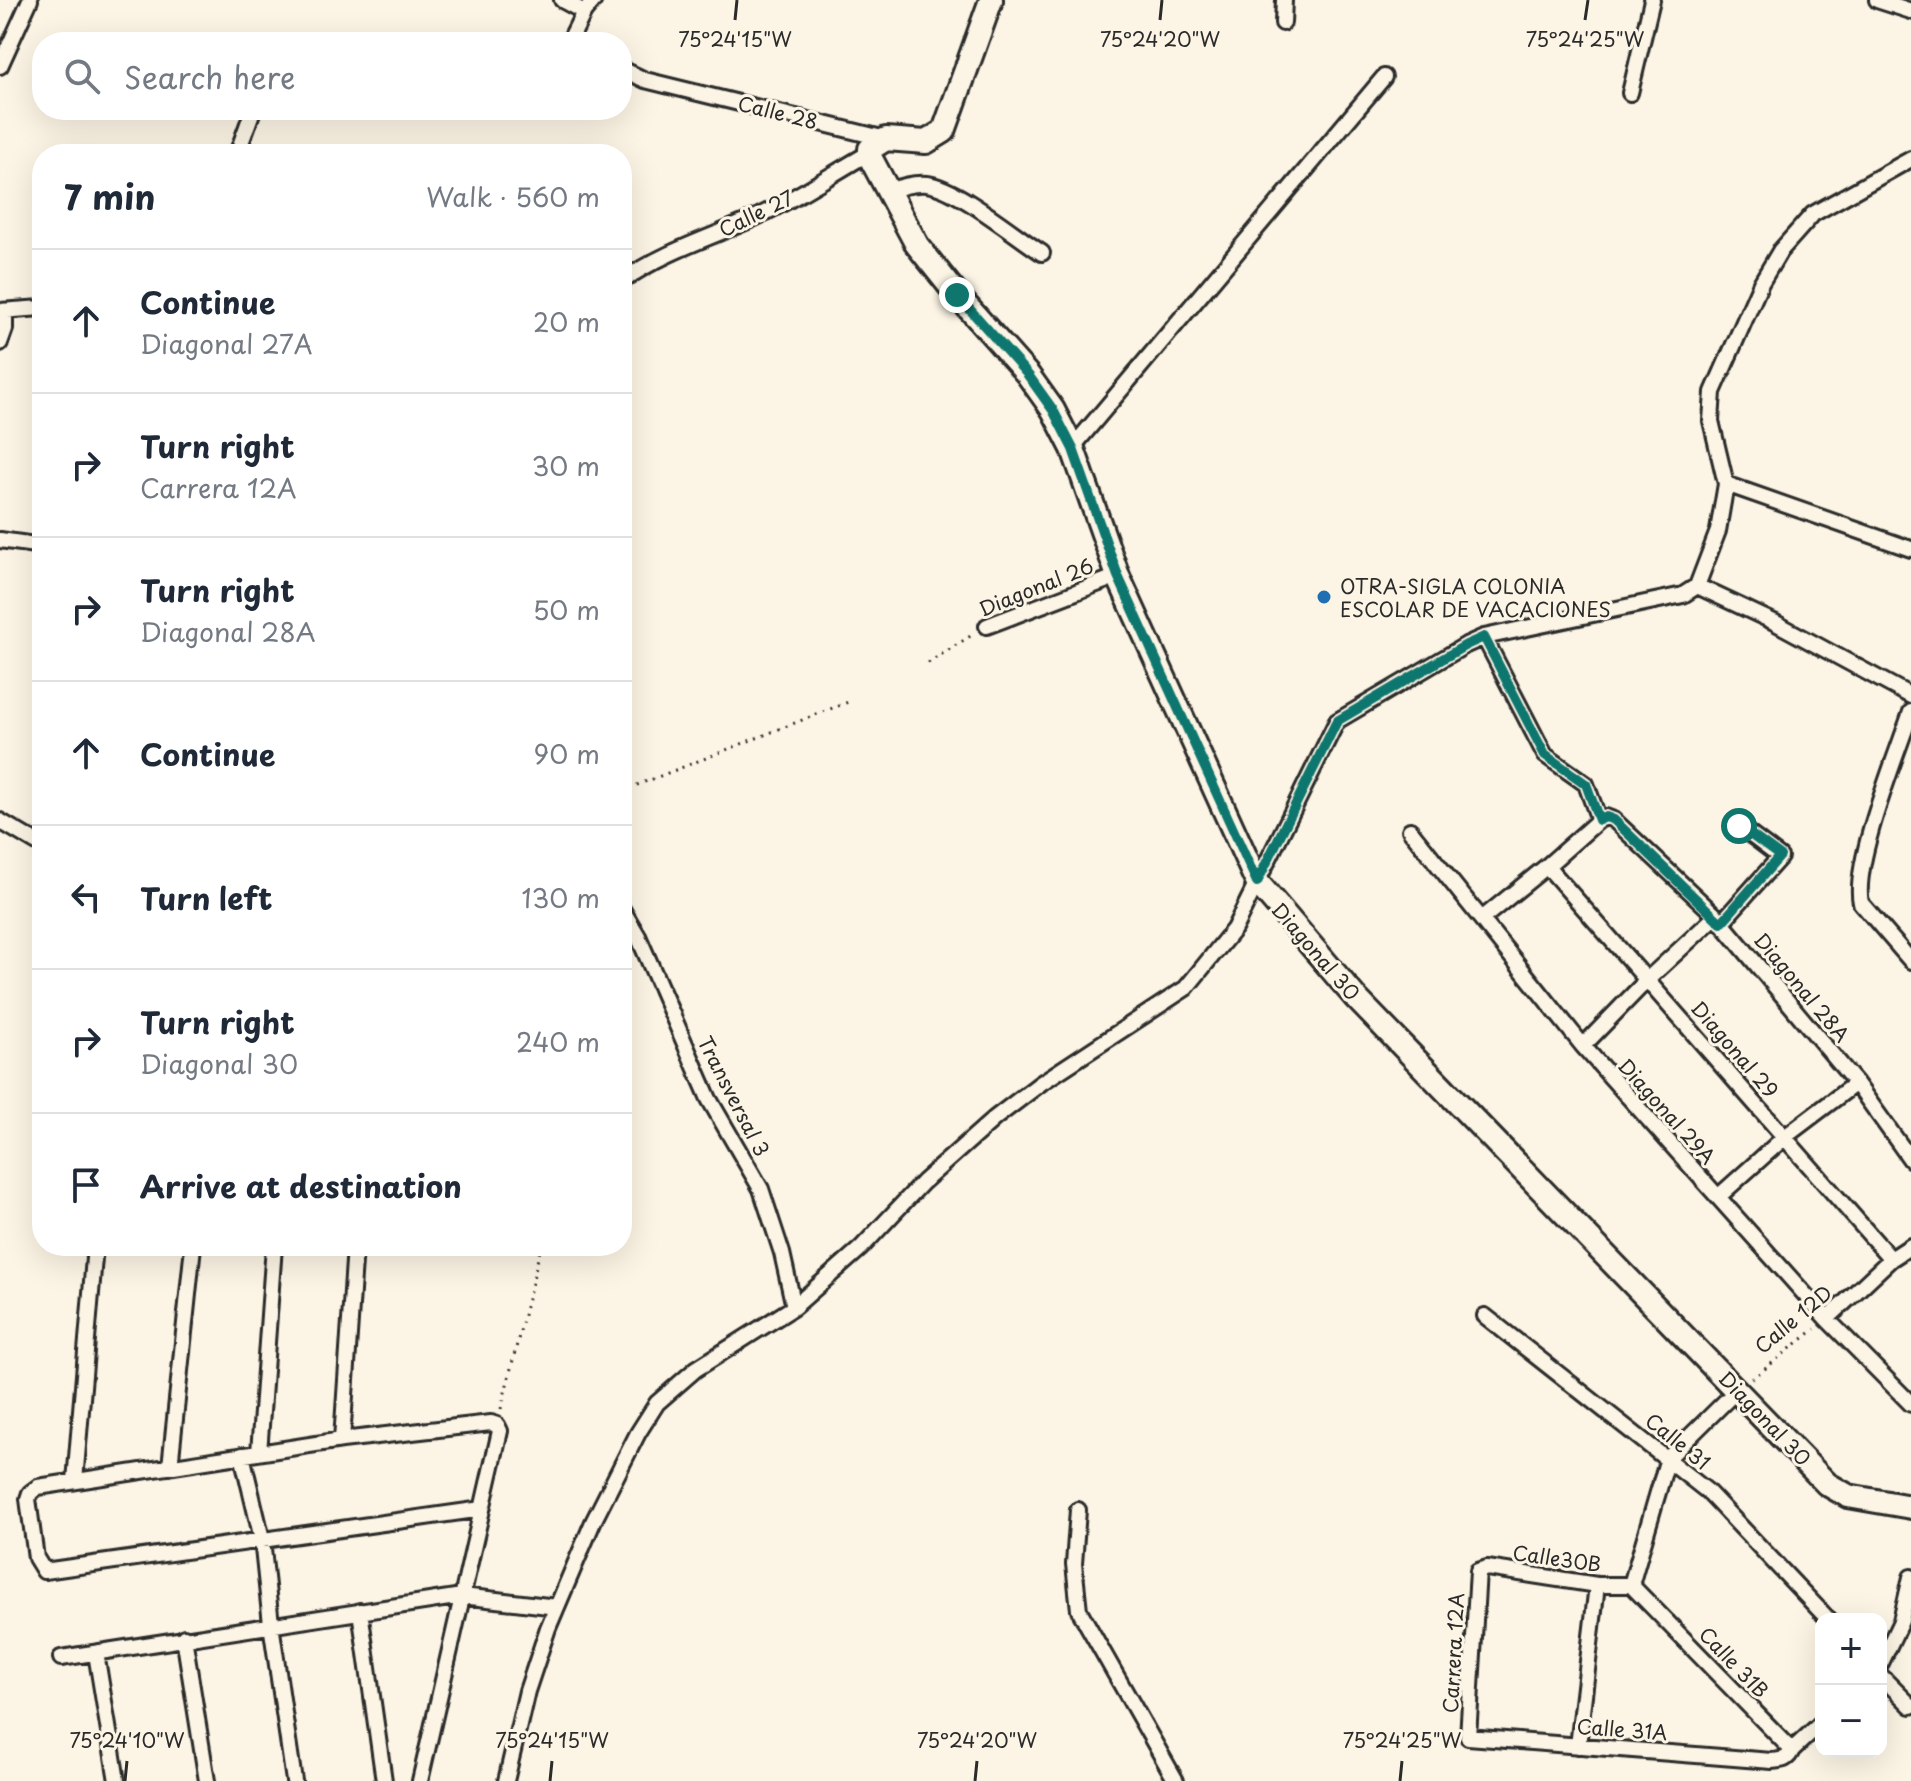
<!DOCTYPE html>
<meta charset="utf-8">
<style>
body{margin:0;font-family:"Playpen Sans",sans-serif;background:#f6f6f7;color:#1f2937}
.controls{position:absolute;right:24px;bottom:24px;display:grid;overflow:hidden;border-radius:16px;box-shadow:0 8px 32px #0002}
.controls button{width:72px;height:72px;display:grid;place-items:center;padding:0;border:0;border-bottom:2px solid #e0e1e3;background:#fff;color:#1f2937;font:40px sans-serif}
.stop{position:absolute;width:24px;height:24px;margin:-18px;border:6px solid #0f766e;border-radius:50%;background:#fff}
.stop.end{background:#0f766e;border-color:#fff;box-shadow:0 2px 8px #0008}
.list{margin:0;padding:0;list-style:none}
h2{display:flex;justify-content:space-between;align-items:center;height:104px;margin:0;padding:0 32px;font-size:34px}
h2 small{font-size:26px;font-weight:400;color:#747a83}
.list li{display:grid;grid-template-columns:52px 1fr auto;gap:24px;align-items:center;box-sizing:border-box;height:144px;padding:0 32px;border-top:2px solid #e0e1e3}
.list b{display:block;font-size:30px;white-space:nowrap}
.list p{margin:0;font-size:26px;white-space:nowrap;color:#747a83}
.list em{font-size:26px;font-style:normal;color:#747a83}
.icon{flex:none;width:44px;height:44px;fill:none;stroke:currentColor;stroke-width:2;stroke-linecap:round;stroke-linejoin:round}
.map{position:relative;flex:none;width:1911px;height:1781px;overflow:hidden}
.search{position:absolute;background:#fff;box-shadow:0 8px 32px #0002;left:32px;top:32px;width:600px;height:88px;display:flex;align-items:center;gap:20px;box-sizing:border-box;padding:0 28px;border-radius:32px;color:#747a83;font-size:30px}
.panel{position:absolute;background:#fff;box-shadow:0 8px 32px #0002;left:32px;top:144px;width:600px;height:1112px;border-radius:32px}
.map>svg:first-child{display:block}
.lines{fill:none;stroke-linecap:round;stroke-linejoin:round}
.lane-casing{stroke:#2b2b2b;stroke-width:13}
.street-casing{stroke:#2b2b2b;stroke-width:20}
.secondary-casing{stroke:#2b2b2b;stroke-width:28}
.path{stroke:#2b2b2b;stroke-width:3;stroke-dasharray:2 6;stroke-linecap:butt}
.lane{stroke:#fcf5e5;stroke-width:7}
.street{stroke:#fcf5e5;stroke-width:14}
.secondary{stroke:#fcf5e5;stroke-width:22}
.route{stroke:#0f766e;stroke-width:10}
.ticks{fill:none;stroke:#2b2b2b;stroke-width:3}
.poi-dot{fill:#1f6fb2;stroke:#fcf5e5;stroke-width:3}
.labels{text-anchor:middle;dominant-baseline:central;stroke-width:6;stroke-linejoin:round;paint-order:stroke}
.street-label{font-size:20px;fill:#2b2b2b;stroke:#fcf5e5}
.poi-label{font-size:20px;fill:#2b2b2b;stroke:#fcf5e5;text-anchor:start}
.ticks-label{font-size:20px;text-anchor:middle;fill:#2b2b2b;stroke:#fcf5e5;stroke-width:6;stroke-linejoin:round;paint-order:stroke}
</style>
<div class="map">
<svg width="1911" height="1781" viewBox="0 0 1911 1781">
<rect width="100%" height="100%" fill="#fcf5e5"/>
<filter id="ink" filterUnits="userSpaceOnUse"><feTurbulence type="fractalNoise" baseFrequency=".0125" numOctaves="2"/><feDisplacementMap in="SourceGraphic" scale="16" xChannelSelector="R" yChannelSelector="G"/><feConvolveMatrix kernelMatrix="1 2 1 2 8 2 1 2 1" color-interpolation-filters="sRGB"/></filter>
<g filter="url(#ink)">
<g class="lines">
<defs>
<path id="lane" d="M622 943 638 936"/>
<path id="street" d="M562 0 584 12
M1877 0 1911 11
M1283 23 1284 0
M569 42 584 12 594 0
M0 66 30 0
M622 69 645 80 886 139
M1630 93 1652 0
M237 154 253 110
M890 191C902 186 914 183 927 184 958 188 1014 235 1042 253
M622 281C662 253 706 239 750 220 791 202 830 175 869 153
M0 311 42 308
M0 343 5 329V311
M1072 448 1384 77
M1726 484 1911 549
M0 540 42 546
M1697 586 1774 622 1911 696
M987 626 1118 576
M1484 637 1545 755 1586 784 1599 820
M1911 712C1897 754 1852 864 1861 903L1911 961
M0 821 42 846
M1410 830 1583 1046 1827 1319 1911 1404
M1547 866 1891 1259
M622 909 638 936 709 1099 761 1189 782 1253 794 1307
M1483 918 1547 866 1599 820 1606 817 1614 820 1716 916 1856 1083 1911 1160
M1721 923 1780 857 1739 826
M1583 1046 1648 979 1716 916
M1718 1197 1786 1136 1856 1083
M1485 1316 1707 1491 1828 1619
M1827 1319 1891 1259 1911 1246
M342 1440 355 1246
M259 1453 274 1246
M242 1455 262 1539 271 1624 294 1781
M170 1467 193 1246
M75 1481 95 1246
M1078 1510 1074 1564 1079 1610 1176 1781
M1487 1568 1597 1585H1631L1792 1750C1788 1760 1782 1760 1772 1761L1468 1737 1478 1571Z
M1631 1585 1668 1458 1738 1389
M360 1611 384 1781
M184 1637 207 1781
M96 1653 117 1781
M61 1658 462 1596 557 1607
M1881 1663 1901 1621 1911 1577
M1881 1676 1911 1706
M1578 1746 1597 1585
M1792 1750 1821 1723
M420 1781 500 1431 497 1425 491 1423 342 1440 38 1487 30 1493 28 1499 36 1558 44 1571 482 1509
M506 1781 527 1691 548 1628 593 1522 638 1433 657 1403 696 1369 794 1307 861 1248 923 1182 995 1118 1041 1083 1186 988 1234 929 1337 721 1466 645 1484 637 1683 595 1697 586 1718 531 1726 484 1711 421 1713 392 1761 283 1780 251 1813 214 1911 159"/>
<path id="secondary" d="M991 0 944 131 926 142 886 139 870 149V157L917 245 957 295 1028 375 1053 410 1073 449 1118 576 1257 882 1355 997 1827 1484 1848 1496 1911 1507"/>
</defs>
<use href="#lane" class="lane-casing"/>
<use href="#street" class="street-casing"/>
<use href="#secondary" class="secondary-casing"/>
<path class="path" d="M928 663 972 635
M622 791 848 702
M1752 1379 1815 1329
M501 1409 541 1246"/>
<use href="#lane" class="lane"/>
<use href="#street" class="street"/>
<use href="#secondary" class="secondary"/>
</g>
</g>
<g class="lines" filter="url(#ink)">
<path class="route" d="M957 295 1028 375 1053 410 1073 449 1118 576 1257 882 1337 721 1466 645 1484 637 1545 755 1586 784 1599 820 1606 817 1614 820 1721 923 1780 856 1739 826"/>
</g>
<path class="ticks" d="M735 20 737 0M1160 20 1162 0M1585 20 1588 0M125 1781 127 1761M550 1781 552 1761M975 1781 977 1761M1400 1781 1402 1761"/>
<circle class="poi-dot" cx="1324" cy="597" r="8"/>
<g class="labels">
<g class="street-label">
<text transform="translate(778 112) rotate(14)">Calle 28</text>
<text transform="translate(756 213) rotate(-26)">Calle 27</text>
<text transform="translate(1036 587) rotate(-22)">Diagonal 26</text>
<text transform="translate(1316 951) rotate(49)">Diagonal 30</text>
<text transform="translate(1802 987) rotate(50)">Diagonal 28A</text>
<text transform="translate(1735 1049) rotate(49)">Diagonal 29</text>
<text transform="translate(734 1096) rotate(63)">Transversal 3</text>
<text transform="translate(1667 1111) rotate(48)">Diagonal 29A</text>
<text transform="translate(1793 1319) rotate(-40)">Calle 12D</text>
<text transform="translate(1765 1418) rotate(46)">Diagonal 30</text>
<text transform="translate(1678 1441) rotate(39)">Calle 31</text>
<text transform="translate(1557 1558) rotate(8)">Calle30B</text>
<text transform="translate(1453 1653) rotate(-87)">Carrera 12A</text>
<text transform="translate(1734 1662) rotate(46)">Calle 31B</text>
<text transform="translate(1622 1729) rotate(4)">Calle 31A</text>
</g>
<g class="poi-label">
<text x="1340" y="586">OTRA-SIGLA COLONIA<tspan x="1340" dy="23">ESCOLAR DE VACACIONES</tspan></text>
</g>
</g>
<g class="ticks-label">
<text x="735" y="47">75°24'15"W</text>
<text x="1160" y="47">75°24'20"W</text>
<text x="1585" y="47">75°24'25"W</text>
<text x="127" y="1748">75°24'10"W</text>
<text x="552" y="1748">75°24'15"W</text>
<text x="977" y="1748">75°24'20"W</text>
<text x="1402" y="1748">75°24'25"W</text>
</g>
</svg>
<div class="controls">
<button>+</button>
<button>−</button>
</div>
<div class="stop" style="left:1739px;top:826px"></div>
<div class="stop end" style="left:957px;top:295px"></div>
<div class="search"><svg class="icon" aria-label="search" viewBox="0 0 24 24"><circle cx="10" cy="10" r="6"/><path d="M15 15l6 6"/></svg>Search here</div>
<section class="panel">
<h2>7 min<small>Walk · 560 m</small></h2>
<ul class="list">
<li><svg class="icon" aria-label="ahead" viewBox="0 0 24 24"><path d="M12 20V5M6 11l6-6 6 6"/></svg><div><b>Continue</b><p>Diagonal 27A</p></div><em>20 m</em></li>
<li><svg class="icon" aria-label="right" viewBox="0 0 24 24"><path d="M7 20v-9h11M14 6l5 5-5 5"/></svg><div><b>Turn right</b><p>Carrera 12A</p></div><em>30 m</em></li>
<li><svg class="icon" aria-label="right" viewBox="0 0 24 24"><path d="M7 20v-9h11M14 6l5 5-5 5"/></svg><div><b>Turn right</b><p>Diagonal 28A</p></div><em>50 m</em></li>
<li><svg class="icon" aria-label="ahead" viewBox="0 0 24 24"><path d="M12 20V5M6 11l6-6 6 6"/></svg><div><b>Continue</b></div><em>90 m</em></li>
<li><svg class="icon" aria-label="left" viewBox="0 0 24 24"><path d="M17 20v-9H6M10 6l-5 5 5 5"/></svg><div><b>Turn left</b></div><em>130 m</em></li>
<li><svg class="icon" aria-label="right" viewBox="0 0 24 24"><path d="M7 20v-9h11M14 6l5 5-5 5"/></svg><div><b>Turn right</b><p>Diagonal 30</p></div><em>240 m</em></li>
<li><svg class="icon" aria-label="arrive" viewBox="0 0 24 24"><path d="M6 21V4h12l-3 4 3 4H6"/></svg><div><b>Arrive at destination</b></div></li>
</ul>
</section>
</div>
